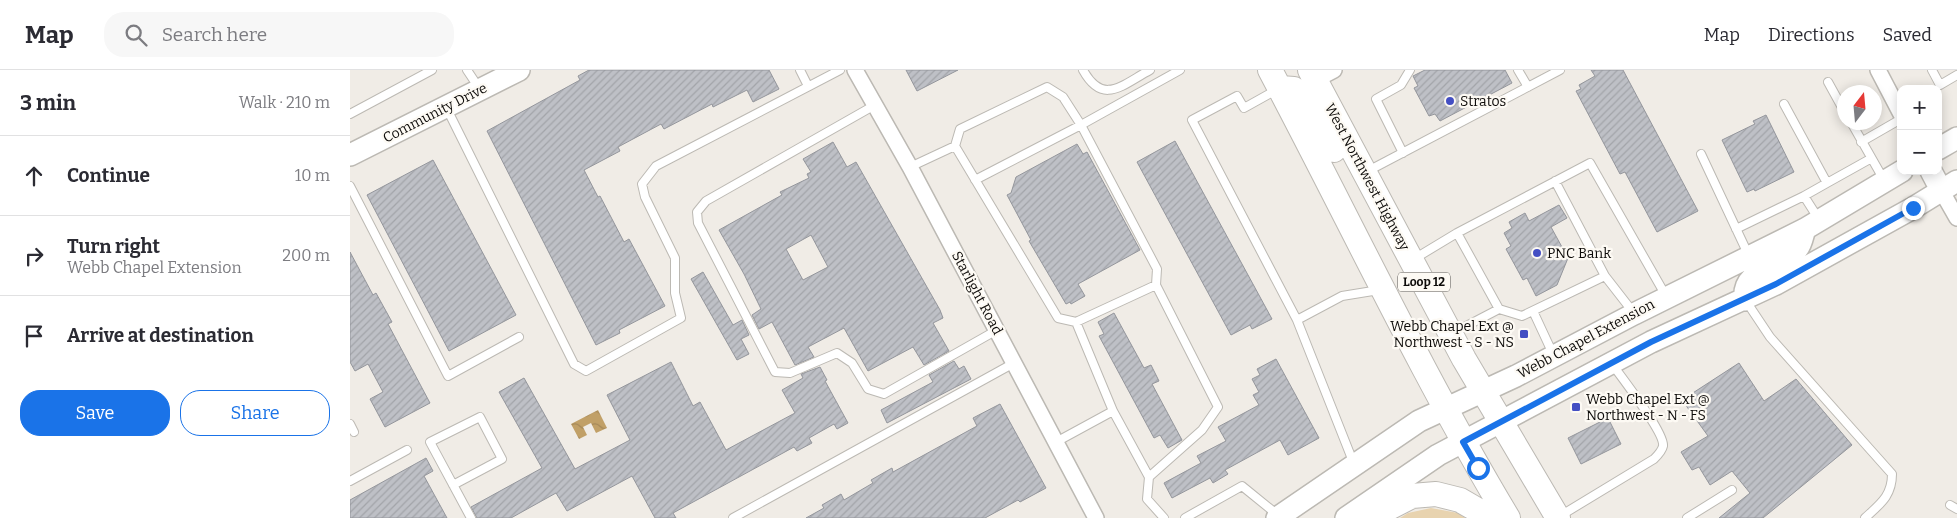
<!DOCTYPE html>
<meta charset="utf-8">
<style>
body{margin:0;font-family:Bitter,serif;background:#f7f7f7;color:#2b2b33}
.controls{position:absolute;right:15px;top:15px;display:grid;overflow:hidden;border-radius:10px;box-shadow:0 2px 12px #0003}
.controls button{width:45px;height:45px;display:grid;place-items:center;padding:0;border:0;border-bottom:1px solid #e1e1e2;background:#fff;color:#2b2b33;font:25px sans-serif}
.compass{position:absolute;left:1487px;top:15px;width:45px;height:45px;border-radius:50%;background:#fff;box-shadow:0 2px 12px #0003;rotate:16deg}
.stop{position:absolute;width:15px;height:15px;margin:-11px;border:4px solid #1a73e8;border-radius:50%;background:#fff}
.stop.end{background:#1a73e8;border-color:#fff;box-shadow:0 1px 5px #0008}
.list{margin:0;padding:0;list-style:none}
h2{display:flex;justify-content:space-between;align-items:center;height:65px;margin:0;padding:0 20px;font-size:21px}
h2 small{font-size:16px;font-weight:400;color:#7c7c81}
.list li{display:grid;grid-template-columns:32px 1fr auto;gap:15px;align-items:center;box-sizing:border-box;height:80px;padding:0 20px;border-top:1px solid #e1e1e2}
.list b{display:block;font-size:19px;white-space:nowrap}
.list p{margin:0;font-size:16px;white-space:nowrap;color:#7c7c81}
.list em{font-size:16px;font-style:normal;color:#7c7c81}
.actions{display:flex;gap:10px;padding:15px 20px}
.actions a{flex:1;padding:11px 0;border:1px solid #1a73e8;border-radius:20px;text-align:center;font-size:18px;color:#1a73e8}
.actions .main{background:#1a73e8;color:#fff}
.icon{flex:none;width:28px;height:28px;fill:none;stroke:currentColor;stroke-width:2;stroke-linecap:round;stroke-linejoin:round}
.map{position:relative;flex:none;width:1607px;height:448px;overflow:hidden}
header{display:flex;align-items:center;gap:30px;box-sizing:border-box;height:70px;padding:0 25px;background:#fff;border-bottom:1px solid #e1e1e2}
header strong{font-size:24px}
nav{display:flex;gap:28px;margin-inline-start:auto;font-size:18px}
.search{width:350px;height:45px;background:#f7f7f7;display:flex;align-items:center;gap:12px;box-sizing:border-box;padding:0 18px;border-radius:20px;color:#7c7c81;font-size:19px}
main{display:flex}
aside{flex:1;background:#fff}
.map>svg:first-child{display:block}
.grass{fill:#e8d3af}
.water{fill:url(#water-waves)}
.building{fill:url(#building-hatch);stroke:#94969c;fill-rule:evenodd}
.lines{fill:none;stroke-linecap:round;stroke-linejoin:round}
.lane-casing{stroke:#bcb9b3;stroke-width:10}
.street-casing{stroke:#bcb9b3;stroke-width:18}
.secondary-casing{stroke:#bcb9b3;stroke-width:24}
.primary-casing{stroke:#bcb9b3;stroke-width:26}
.lane{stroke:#fff;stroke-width:8}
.street{stroke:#fff;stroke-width:15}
.secondary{stroke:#fff;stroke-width:21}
.primary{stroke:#fff;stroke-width:24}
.route{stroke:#1a73e8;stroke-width:6}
.poi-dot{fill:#444fc3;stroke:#fdfaf4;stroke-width:2}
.labels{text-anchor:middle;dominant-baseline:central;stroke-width:4.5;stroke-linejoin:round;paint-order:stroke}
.shield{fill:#fdfaf4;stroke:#555350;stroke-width:1}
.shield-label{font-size:12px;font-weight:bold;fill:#0d0b09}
.poi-label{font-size:14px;fill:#0d0b09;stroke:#fdfaf4;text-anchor:start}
.street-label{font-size:14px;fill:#0d0b09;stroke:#fdfaf4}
</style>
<header>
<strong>Map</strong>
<div class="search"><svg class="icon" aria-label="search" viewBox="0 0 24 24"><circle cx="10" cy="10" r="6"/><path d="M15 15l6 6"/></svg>Search here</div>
<nav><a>Map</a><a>Directions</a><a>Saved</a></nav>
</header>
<main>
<aside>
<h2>3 min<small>Walk · 210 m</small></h2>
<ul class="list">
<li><svg class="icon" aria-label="ahead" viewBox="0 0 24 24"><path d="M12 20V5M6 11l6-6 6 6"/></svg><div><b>Continue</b></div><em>10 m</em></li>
<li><svg class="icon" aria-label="right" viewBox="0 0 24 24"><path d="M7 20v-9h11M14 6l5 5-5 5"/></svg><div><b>Turn right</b><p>Webb Chapel Extension</p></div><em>200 m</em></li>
<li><svg class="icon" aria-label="arrive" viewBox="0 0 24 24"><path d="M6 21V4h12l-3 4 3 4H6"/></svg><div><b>Arrive at destination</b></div></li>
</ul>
<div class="actions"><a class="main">Save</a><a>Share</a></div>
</aside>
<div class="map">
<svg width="1607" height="448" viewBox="0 0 1607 448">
<defs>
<pattern id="water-waves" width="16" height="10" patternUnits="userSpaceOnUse" patternTransform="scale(1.25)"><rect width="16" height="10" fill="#c1a067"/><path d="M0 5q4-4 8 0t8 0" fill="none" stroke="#a58858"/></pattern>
<pattern id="building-hatch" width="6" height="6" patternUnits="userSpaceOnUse" patternTransform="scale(1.25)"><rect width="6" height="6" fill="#bec0c6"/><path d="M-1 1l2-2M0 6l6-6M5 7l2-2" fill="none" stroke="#a2a4a9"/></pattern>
</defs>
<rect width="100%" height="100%" fill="#f0ece6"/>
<path class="grass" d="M1081 438 1108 443 1115 448H1050L1058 443Z"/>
<path class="water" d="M248 340 257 358 246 363 241 353 233 357 237 365 229 369 221 354Z"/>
<path class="building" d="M239 0H419L429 19 403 32 397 20 363 37 362 34 314 59 311 54 268 77 270 81 234 100 248 127 250 126 274 172 279 169 315 236 269 260 270 263 246 275 137 61 230 10 228 6Z
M556 0H608L567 21Z
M1075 0H1155L1162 13 1090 51 1085 44 1079 46 1064 18 1068 16 1063 6Z
M1241 0H1273L1348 141 1307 162 1275 102 1270 104 1226 21 1231 19 1229 15 1245 6Z
M1416 45 1444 102 1405 121 1404 119 1397 122 1372 70 1405 54 1403 51Z
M825 71 922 249 902 259 900 255 881 265 787 92Z
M483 72 497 97 506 92 590 240 593 248 583 253 599 281 574 295 563 277 518 301 494 258 458 277 464 287 445 295 422 252 409 259 402 245 411 239 394 204 369 160 432 125 430 122 459 108 457 104 461 102 453 89ZM461 165 478 197 453 210 436 179Z
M727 74 733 84 737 82 790 180 728 214 735 226 721 234 720 232 716 234 679 171 681 170 657 125 661 123 666 107Z
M83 90 166 245 99 281 17 125Z
M1209 135 1217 148 1201 157 1218 188 1207 215 1186 226 1177 208 1173 210 1156 179 1161 176 1154 163 1162 158 1159 152 1175 143 1179 151Z
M0 182 23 225 26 223 42 252 38 254 80 333 35 357 20 329 33 322 18 294 5 301 0 292Z
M353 202 383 255 392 250 399 265 391 269 399 284 387 290 341 209Z
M764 243 794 298 801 295 809 311 802 314 832 370 818 378 810 365 804 368 749 266 754 264 748 252Z
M926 289 969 368 938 385 930 370 875 400 878 404 863 413 860 408 822 428 814 413 851 393 847 386 876 371 868 357 909 335 903 325 909 322 902 309 910 305 907 299Z
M604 291 609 299 614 296 621 309 537 353 531 340 583 312 579 305Z
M321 292 343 336 350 332 376 380 445 343 432 320 453 308 451 304 470 297 477 310 475 311 498 353 487 359 484 354 459 368 462 373 447 381 444 377 323 443 326 448H305L282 406 217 441 206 423 161 448H127L121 437 192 398 149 322 174 308 225 399 280 370 257 325Z
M1389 293 1414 331 1446 309 1502 375 1413 448H1369L1400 423 1382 401 1360 415 1349 397 1342 400 1331 382 1358 366 1332 330Z
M650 334 696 418 670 432 668 430 635 448H456L474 438 472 435 491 424 494 430 523 413 521 410 542 398 543 402 627 356 623 348Z
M1258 348 1271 374 1231 394 1218 368Z
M76 388 83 401 74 406 97 448H0V430Z"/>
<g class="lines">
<defs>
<path id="lane" d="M117 0 129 18
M450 0 458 16
M733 0C753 36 772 15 800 0
M1168 0 1178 17
M1582 0 1590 15 1607 5
M1478 12 1494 41
M928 19 894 38 887 26 842 50 947 250 1004 394
M1434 34 1477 113 1454 126 1468 148
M525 35 356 131 347 142 348 153 425 302 440 303 487 283 502 293 518 319 534 324 647 260
M97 39 224 294 236 301 331 248 325 223V188L295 127 292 114 306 96 490 0
M0 44 82 0
M1501 52 1534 110
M1511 72 1551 49
M1053 83 1026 29 1051 15 1060 0
M1351 84 1398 184
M560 97 605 76 610 59 697 17 713 27 731 55 807 199 806 215 726 252 708 248 605 76
M1016 102 1210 0
M625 110 731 55 830 0
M1477 113 1520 89
M0 116 98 306 169 267
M1386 159 1454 126
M1107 163 1149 239
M1064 189 1107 163 1240 93 1316 226
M1255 206 1283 242
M1396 231 1420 267 1542 404C1542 426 1530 434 1515 448
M1183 241 1203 284
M947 250 992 226 1029 220
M1103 263 1149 239 1172 246 1255 206 1205 111
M763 341 799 407 797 429 814 448
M0 354 4 362
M706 372 763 341 726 252
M799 407 852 360 868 337 806 215
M0 411 57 380
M103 415 152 389 130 347 80 372 121 448
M1600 435 1607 439
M1210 446 1304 389C1307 386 1312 381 1313 376 1315 363 1272 308 1262 294
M383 448 664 293
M835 448 892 416 929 446
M1337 448 1382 420"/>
<path id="street" d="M505 0 560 97 746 448
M1528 0 1551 44
M965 10 984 0
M1591 120 1607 148"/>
<path id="secondary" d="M1588 79 1607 68
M0 85 169 0
M1581 101 1591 120
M1395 230C1391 197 1433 198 1448 178 1452 173 1453 164 1455 159
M927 448 1069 351 1166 306 1284 244 1455 159 1552 101
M996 448 1088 385 1301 272 1426 214 1563 138 1607 111"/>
<path id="primary" d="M920 0C999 149 1071 303 1158 448
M960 0 1114 289 1208 448
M930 18 944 19 955 28 984 80
M1011 448 1029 443 1062 426 1086 424 1110 430 1141 448"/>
</defs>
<use href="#lane" class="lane-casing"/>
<use href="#street" class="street-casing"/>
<use href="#secondary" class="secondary-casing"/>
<use href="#primary" class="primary-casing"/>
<use href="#lane" class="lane"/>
<use href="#street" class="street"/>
<use href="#secondary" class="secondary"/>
<use href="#primary" class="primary"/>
</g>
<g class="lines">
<path class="route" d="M1128 398 1113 372 1301 272 1426 214 1563 138"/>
</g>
<g class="poi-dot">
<circle cx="1100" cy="31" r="5"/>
<circle cx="1187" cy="183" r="5"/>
<rect x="1169" y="259" width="10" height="10" rx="2.5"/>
<rect x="1221" y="332" width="10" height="10" rx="2.5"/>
</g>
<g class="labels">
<rect class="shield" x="1048" y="202.5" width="52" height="19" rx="4"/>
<g class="shield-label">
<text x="1074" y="212">Loop 12</text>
</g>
<g class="poi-label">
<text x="1110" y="31">Stratos</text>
<text x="1197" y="183">PNC Bank</text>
<text x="1164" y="256" text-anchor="end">Webb Chapel Ext @<tspan x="1164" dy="16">Northwest - S - NS</tspan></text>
<text x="1236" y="329">Webb Chapel Ext @<tspan x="1236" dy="16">Northwest - N - FS</tspan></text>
</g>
<g class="street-label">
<text transform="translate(85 43) rotate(-27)">Community Drive</text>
<text transform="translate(1017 107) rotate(62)">West Northwest Highway</text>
<text transform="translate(627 223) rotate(62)">Starlight Road</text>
<text transform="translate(1236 269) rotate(-28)">Webb Chapel Extension</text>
</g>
</g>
</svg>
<div class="controls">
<button>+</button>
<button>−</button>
</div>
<svg class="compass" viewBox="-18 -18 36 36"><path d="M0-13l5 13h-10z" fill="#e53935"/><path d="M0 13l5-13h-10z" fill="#7c7c81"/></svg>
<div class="stop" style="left:1128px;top:398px"></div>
<div class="stop end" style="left:1563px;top:138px"></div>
</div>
</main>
